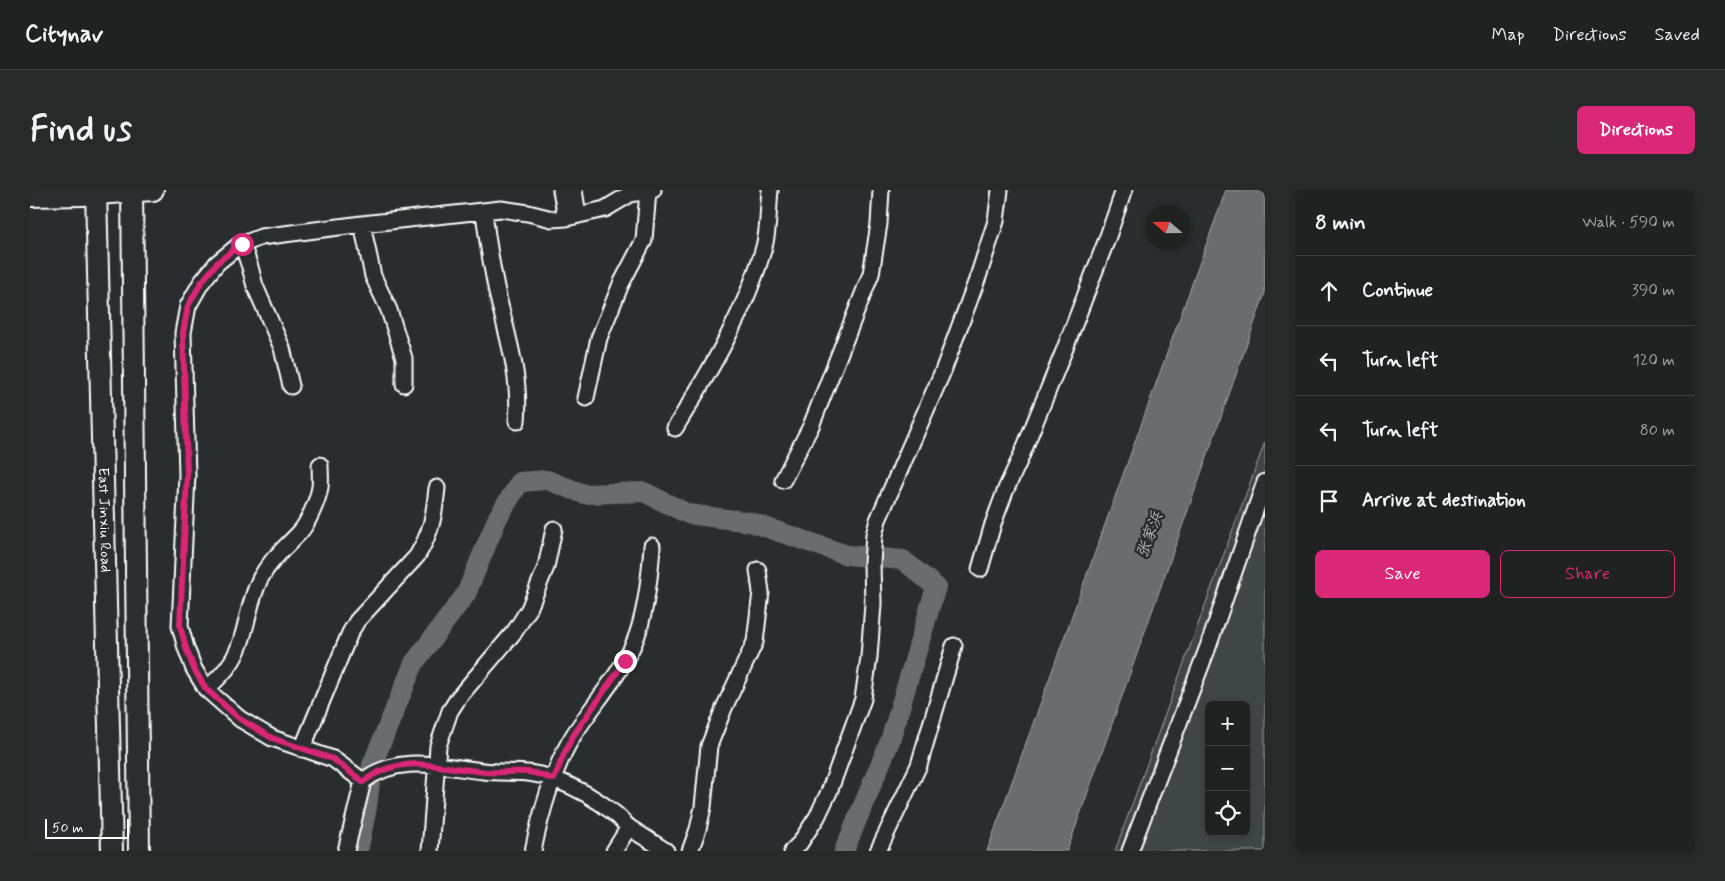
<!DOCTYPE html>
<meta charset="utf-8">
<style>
body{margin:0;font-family:Mynerve,"LXGW WenKai TC",sans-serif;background:#282a2a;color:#f1f3f6}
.controls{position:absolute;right:15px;bottom:15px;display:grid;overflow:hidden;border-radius:8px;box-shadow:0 2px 8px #0003}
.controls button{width:45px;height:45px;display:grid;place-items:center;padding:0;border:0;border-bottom:1px solid #3d3f40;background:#202222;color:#f1f3f6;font:25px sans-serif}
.compass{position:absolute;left:1115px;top:15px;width:45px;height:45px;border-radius:50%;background:#202222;box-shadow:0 2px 8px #0003;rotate:290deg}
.scale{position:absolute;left:15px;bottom:12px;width:84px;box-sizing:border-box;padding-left:5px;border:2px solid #fff;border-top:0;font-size:14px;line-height:18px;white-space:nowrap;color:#fff;-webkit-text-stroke:4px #2a2d2e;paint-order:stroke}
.stop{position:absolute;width:15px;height:15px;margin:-11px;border:4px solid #db2777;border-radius:50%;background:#fff}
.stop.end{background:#db2777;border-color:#fff;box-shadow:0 1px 5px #0008}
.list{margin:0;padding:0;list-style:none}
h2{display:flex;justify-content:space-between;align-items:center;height:65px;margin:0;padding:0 20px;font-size:21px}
h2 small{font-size:16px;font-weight:400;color:#a2a4a5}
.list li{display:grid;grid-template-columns:32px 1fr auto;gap:15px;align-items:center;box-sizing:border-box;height:70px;padding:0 20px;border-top:1px solid #3d3f40}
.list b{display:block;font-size:19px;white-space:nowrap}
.list em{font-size:16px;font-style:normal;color:#a2a4a5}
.actions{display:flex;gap:10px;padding:15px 20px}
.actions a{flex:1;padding:11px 0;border:1px solid #db2777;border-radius:8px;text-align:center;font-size:18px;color:#db2777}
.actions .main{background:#db2777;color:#fff}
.icon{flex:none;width:28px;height:28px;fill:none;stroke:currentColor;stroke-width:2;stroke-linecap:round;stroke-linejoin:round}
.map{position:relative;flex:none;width:1235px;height:661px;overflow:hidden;border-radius:8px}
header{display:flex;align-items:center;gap:30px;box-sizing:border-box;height:70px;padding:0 25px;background:#202222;border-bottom:1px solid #3d3f40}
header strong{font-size:24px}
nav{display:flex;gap:28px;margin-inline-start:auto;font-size:18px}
.intro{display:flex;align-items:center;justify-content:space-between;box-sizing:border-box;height:120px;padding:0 30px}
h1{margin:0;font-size:35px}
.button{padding:12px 22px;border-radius:8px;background:#db2777;color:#fff;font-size:18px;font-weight:700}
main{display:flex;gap:30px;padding:0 30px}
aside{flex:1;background:#202222;border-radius:8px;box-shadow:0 2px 8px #0003}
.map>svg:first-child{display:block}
.green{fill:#414445;stroke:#a0a2a2;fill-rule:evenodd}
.water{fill:#6a6c6d;stroke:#a6a7a7}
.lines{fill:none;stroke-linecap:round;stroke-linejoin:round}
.river{stroke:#6a6c6d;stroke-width:20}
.minor-casing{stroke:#fff;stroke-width:19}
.major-casing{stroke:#fff;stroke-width:24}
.minor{stroke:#2a2d2e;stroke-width:15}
.major{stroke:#2a2d2e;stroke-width:20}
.route{stroke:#db2777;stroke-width:6}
.labels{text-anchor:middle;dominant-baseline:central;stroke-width:5;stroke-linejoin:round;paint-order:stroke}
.street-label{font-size:15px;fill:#fff;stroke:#2a2d2e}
.water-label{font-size:16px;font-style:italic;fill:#b4b6b6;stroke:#2a2d2e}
</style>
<header>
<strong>Citynav</strong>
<nav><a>Map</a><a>Directions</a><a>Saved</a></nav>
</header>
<div class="intro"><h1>Find us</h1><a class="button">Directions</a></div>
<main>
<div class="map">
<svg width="1235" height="661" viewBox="0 0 1235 661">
<rect width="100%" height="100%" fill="#2a2d2e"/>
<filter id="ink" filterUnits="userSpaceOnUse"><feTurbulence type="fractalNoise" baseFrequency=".02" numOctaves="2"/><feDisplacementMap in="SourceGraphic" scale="10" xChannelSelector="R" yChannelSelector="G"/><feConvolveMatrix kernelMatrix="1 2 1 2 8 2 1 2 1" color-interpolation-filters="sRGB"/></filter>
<g filter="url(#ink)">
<path class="green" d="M1235 252V661H1085ZM1179 515H1216V642H1179Z"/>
<path class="water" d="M1196 0H1235V103L1037 661H957Z"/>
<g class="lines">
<path class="river" d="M328 661 337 617 342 575 384 473 436 404 468 327 490 292 517 290 554 304 614 302 658 324 720 332 817 365 873 370 906 397 860 551 814 661"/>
<defs>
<path id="minor" d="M531 0 536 28
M544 0 548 25
M454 21C457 50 462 78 468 107 478 148 491 188 487 231
M332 34 343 86 359 120 374 168V194
M212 54 220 77 225 96 252 158 261 196
M556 208 569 148 591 94 614 50 618 1
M645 238C680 181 716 121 734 57 739 39 738 18 740 0
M753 290 781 236 841 84 849 34 851 0
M950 379 963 334 976 299 990 269 1034 161 1077 49 1094 0
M176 499C186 491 195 482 202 471 217 447 217 415 230 389 240 370 256 357 270 342 278 333 288 310 290 297 291 290 290 282 290 275
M272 559 320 443 327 431 387 366C402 341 404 326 407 298
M333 591 303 569 242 548 210 529 176 499 164 479 156 458 150 436 157 285 153 143 158 116 171 93 187 73 208 56 231 47 332 34 471 19 498 23 522 29 536 28 575 19 600 4 623 0
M316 661 333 591C369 563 412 577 453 581 480 584 497 579 524 589 545 597 567 609 584 623 590 627 594 634 600 638 612 646 624 653 636 661
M400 661 408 556 420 521 429 507 485 441 499 419 516 377 524 339
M503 661C510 626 524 576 543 546 562 516 590 485 604 453 616 425 620 386 622 356
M584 661 599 637
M660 661 668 639 673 617 679 556 694 518 725 452 731 402 728 380
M762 661 770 653 787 627 799 602 833 509 839 467 843 414 842 373 844 345 848 330 913 181 948 87 966 31 970 0
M848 661 889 575 924 456
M1100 661 1178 457 1235 292"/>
<g id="major">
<path id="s1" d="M66 0 82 661"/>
<path d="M102 0 109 661"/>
<path d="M0 6 52 5 123 0"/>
</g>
</defs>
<use href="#minor" class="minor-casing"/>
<use href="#major" class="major-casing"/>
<use href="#minor" class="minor"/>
<use href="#major" class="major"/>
</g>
</g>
<g class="lines" filter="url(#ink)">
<path class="route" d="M212 54 208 56 187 73 171 93 158 116 153 143 157 285 150 436 156 458 164 479 176 499 210 529 242 548 303 569 333 592C372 561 412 579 456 582 470 583 484 581 498 582 507 583 516 587 524 589L534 564 543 546 595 471"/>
</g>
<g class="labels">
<g class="street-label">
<text stroke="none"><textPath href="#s1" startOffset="330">East Jinxiu Road</textPath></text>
</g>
<g class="water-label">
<text transform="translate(1120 345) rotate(-70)">张家浜</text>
</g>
</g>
</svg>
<div class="controls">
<button>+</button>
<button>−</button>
<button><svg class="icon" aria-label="locate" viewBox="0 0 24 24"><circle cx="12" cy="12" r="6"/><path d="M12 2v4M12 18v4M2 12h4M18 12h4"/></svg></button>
</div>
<svg class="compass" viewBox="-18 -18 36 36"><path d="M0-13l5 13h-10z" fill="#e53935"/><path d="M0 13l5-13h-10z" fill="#a2a4a5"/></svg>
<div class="scale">50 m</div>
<div class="stop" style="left:212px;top:54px"></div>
<div class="stop end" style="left:595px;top:471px"></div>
</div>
<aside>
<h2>8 min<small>Walk · 590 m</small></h2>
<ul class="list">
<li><svg class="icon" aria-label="ahead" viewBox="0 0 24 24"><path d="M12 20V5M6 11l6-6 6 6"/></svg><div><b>Continue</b></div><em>390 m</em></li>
<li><svg class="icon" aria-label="left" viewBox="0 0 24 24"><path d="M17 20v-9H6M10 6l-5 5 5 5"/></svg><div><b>Turn left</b></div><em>120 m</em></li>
<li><svg class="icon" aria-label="left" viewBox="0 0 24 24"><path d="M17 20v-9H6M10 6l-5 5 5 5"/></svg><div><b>Turn left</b></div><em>80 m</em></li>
<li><svg class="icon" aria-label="arrive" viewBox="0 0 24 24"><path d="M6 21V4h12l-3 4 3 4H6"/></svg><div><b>Arrive at destination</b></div></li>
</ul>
<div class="actions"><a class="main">Save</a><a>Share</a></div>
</aside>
</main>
